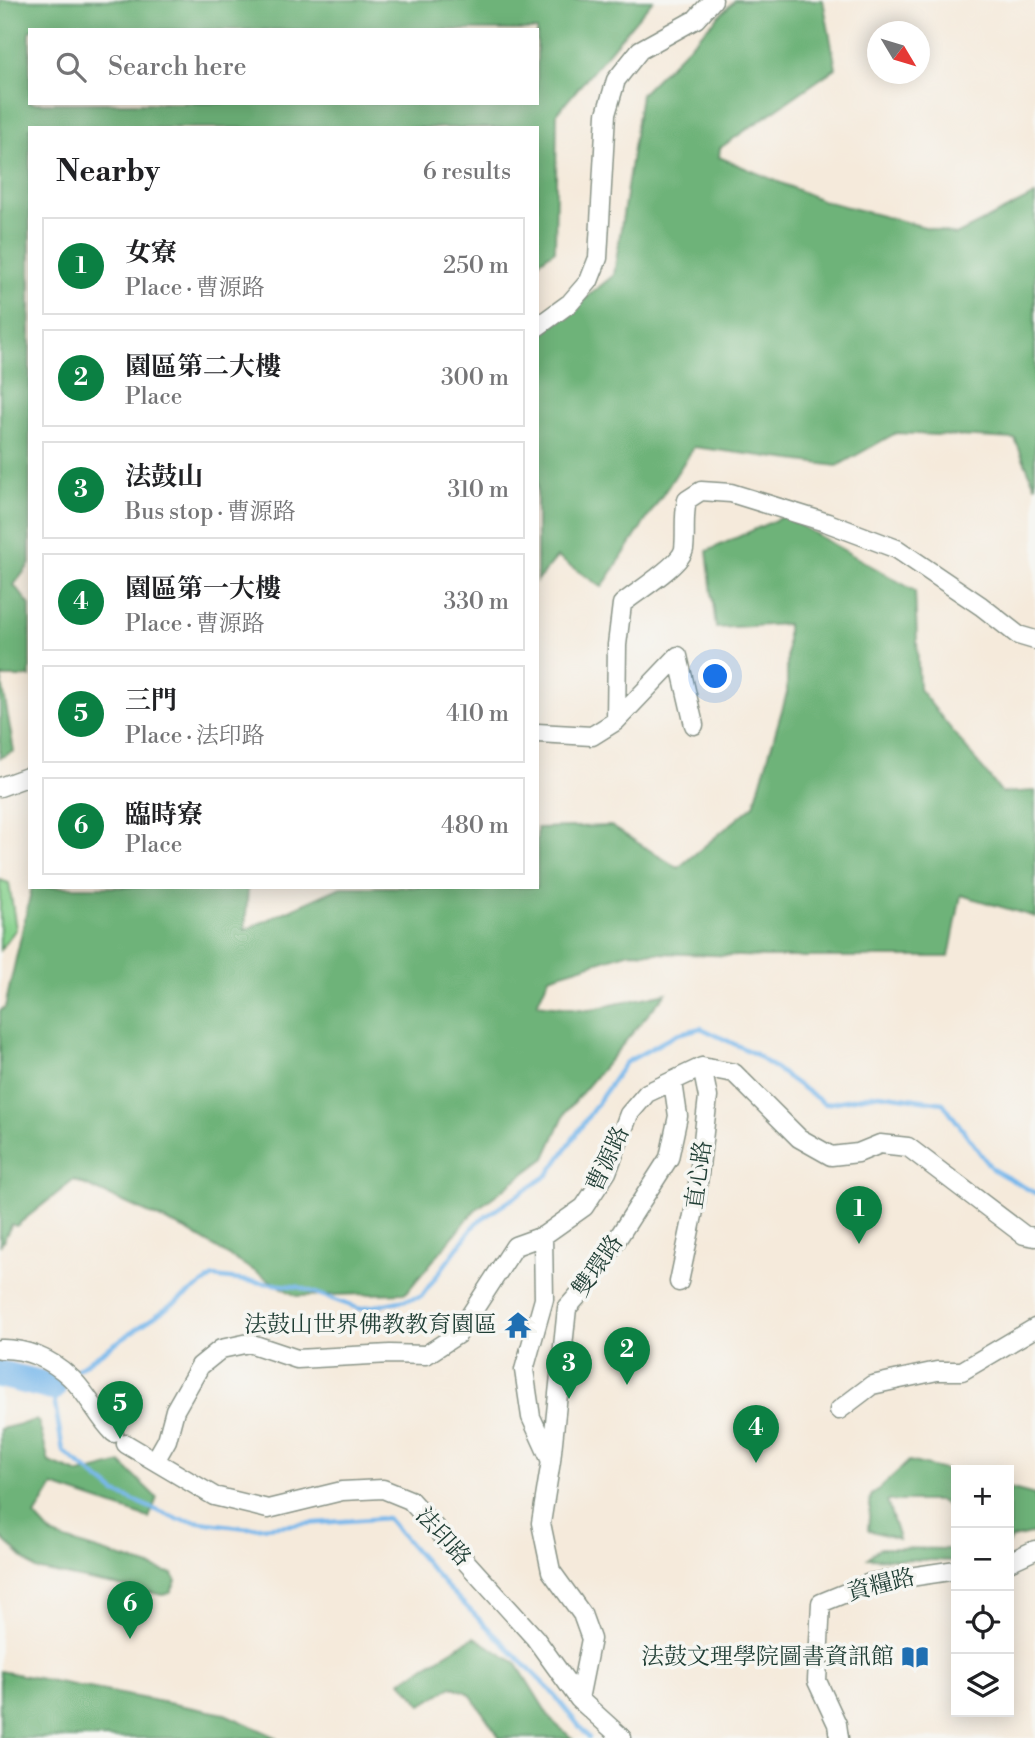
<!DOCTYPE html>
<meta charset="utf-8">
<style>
body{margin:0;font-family:"Libre Bodoni","Noto Serif TC",serif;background:#f6f6f6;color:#202124}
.controls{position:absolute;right:21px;bottom:21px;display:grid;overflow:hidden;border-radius:0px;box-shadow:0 4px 18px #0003}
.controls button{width:63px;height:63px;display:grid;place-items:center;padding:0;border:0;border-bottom:2px solid #e0e0e0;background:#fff;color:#202124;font:35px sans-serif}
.compass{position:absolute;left:867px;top:21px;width:63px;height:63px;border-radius:50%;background:#fff;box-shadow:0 4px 18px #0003;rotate:128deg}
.you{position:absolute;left:716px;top:677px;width:24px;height:24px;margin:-18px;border:5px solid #fff;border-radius:50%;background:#1a73e8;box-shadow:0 0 0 10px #1a73e833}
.badge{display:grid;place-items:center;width:46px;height:46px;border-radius:50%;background:#0b8043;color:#fff;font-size:23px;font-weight:700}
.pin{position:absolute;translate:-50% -58px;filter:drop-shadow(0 2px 4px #0008)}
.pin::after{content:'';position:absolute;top:37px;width:24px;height:21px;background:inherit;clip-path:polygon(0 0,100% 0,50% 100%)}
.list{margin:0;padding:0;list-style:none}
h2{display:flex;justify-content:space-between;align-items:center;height:91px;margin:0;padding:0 28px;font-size:30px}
h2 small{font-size:23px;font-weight:400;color:#757577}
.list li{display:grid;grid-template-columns:46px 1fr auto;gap:21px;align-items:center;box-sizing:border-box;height:98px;margin:0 14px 14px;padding:0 14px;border:2px solid #e0e0e0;border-radius:0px}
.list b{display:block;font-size:26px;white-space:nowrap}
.list p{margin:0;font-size:23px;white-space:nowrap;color:#757577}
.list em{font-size:23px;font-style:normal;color:#757577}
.icon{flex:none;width:38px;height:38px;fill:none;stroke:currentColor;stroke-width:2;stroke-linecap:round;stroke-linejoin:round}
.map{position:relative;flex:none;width:1035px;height:1738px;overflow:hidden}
.search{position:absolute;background:#fff;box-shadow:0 4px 18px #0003;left:28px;top:28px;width:511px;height:77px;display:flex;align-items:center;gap:18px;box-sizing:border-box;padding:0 24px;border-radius:0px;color:#757577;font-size:26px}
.panel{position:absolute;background:#fff;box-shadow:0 4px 18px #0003;left:28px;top:126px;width:511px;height:763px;border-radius:0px}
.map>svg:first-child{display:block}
.green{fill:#88d18e;stroke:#548761;stroke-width:2}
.forest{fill:#6eb379;stroke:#467856;stroke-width:2;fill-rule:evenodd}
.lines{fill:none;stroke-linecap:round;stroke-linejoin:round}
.stream{stroke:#77b7eb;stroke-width:4.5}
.river{stroke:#77b7eb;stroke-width:28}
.minor-casing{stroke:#8a9488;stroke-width:21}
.minor{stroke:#fff;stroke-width:18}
.labels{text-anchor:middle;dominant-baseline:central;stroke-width:7;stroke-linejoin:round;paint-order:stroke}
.street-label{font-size:23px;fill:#1f3d34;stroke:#f6f6f2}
.poi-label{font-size:23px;fill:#1f3d34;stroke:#f6f6f2;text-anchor:end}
</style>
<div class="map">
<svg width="1035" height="1738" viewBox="0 0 1035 1738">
<rect width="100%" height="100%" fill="#f6f6f2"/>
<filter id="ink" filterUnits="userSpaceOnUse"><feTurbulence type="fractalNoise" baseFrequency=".0143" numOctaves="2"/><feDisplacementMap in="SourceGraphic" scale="14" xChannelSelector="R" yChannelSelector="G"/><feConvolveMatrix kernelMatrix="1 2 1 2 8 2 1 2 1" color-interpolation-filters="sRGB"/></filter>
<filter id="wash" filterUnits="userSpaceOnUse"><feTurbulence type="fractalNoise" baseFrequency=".00686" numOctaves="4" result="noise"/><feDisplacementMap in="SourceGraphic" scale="28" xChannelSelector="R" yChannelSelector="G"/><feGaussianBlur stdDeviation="1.57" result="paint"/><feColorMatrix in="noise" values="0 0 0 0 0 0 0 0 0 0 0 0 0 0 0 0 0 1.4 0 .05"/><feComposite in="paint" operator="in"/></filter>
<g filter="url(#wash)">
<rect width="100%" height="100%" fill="#f5eadb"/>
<path class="green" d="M0 880 9 883 16 929 0 950Z"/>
<path class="forest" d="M0 0H653L557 113 555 250 537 263V128H30V564L14 585 30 605V677H1L14 751 0 758ZM30 30H537V103H30Z
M735 0H823L836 68 720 148 719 157 824 201 956 235 1035 195V486L1015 439 896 433 837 466 694 447 602 587 557 557 537 581V337L614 275 641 94Z
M784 516 915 591 919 689 1002 793 1035 791V917L961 895 949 957H767L630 952 549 977 537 1004 588 1010 666 993 565 1113 545 1158 474 1211 406 1293 296 1296 186 1230 74 1180 16 1226 12 1224 0 1246V1011L5 1007 32 887H248L245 930 341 887H537V828L611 826 678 868 754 805 787 693V624L716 628 707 551Z
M38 1420 49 1462 80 1474 121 1463 157 1498 149 1518 53 1486 35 1516 53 1536 173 1574 176 1581 170 1593 163 1595 35 1569 0 1536V1429Z
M909 1461 956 1473V1512L940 1501H887L899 1539 868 1530 871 1496Z
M1009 1488 1035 1495V1533L1013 1538 1009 1543Z
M956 1543V1561L868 1558 879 1548 954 1549Z
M474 1637 516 1663 552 1721 572 1738H500L470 1694 452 1686 422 1705 401 1681Z
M0 1671 225 1714 278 1738H0Z"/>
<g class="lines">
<path class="stream" d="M73 1372 213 1277 299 1287 360 1309 421 1297 476 1223 548 1175 625 1063 677 1034 701 1028 755 1054 825 1104 879 1094 943 1103 992 1169 1035 1193
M66 1377 52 1387 63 1451 116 1493 177 1519 247 1528 387 1518 446 1586 550 1690 589 1738"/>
<path class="river" d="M0 1374 52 1387"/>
</g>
</g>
<g filter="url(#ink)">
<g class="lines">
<defs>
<path id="minor" d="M537 327 570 303 589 281 598 258 606 114 616 80 640 50 696 19 713 0
M616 721 678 656 694 725
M537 733 592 736 616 721 617 645 622 604C636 592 681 565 684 549 686 532 683 518 687 500L701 491 731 493 828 523 897 549 981 606 1018 635 1035 640
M0 787 30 776
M543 1236 544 1299 524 1370 531 1417 551 1461
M679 1282 696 1201 708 1097 702 1067
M0 1349C25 1348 51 1359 70 1377 87 1392 97 1416 114 1433
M839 1410 872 1385 937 1371H962L1035 1328
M126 1444 214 1496 268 1509 342 1491 383 1489 410 1500 535 1638 579 1699 622 1738
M155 1461 167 1440 175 1410 200 1366 221 1349 249 1343 297 1359 390 1354 426 1355 458 1334 515 1246 543 1236 584 1207 607 1172 629 1114 647 1093 702 1067 734 1073 799 1138 831 1156 858 1153 880 1144 908 1147 1024 1235 1035 1237
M1009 1562 1035 1550
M579 1699 591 1639 582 1614 551 1571 541 1523 551 1461 567 1308 589 1283 669 1158 678 1116 673 1082
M839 1738 837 1724 817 1681 821 1603 870 1583 956 1570"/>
</defs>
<use href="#minor" class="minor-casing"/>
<use href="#minor" class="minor"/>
</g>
</g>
<defs>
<symbol id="temple-bare" viewBox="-9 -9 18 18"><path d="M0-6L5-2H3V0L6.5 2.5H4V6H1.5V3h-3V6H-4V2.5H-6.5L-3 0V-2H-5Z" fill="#1f6fb2" stroke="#f6f6f2" stroke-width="2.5" paint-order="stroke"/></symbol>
<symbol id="library-bare" viewBox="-9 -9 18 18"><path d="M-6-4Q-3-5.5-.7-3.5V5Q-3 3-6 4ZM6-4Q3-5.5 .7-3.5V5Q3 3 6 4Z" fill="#1f6fb2" stroke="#f6f6f2" stroke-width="2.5" paint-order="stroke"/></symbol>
</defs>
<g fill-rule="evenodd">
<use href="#temple-bare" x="499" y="1306" width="38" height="38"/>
<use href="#library-bare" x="896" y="1638" width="38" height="38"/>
</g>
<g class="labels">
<g class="street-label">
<text transform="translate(608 1159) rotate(-65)">曹源路</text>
<text transform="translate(699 1175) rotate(-82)">直心路</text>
<text transform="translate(598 1266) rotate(-55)">雙環路</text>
<text transform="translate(443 1537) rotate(48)">法印路</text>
<text transform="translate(881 1585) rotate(-14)">資糧路</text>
</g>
<g class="poi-label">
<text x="497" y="1325">法鼓山世界佛教教育園區</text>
<text x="894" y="1657">法鼓文理學院圖書資訊館</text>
</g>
</g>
</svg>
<div class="controls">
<button>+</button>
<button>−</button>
<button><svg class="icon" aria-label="locate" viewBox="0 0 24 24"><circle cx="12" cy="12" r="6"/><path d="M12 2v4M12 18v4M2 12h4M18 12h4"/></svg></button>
<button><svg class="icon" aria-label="layers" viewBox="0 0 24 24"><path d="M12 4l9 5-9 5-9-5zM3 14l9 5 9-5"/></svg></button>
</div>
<svg class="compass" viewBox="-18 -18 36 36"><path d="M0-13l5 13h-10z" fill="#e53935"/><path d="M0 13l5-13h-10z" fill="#757577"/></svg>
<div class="you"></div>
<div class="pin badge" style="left:859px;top:1244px">1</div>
<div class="pin badge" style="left:627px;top:1385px">2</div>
<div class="pin badge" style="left:569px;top:1399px">3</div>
<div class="pin badge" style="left:756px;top:1463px">4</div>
<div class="pin badge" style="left:120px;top:1439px">5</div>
<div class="pin badge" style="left:130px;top:1639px">6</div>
<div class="search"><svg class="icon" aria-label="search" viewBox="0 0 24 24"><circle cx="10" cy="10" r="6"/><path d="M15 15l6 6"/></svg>Search here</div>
<section class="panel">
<h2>Nearby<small>6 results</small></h2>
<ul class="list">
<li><span class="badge">1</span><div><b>女寮</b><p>Place · 曹源路</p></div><em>250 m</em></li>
<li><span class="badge">2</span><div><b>園區第二大樓</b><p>Place</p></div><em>300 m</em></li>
<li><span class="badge">3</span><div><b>法鼓山</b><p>Bus stop · 曹源路</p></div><em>310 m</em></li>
<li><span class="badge">4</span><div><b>園區第一大樓</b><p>Place · 曹源路</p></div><em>330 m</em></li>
<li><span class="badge">5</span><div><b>三門</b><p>Place · 法印路</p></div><em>410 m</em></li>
<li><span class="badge">6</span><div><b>臨時寮</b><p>Place</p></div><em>480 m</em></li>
</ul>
</section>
</div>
